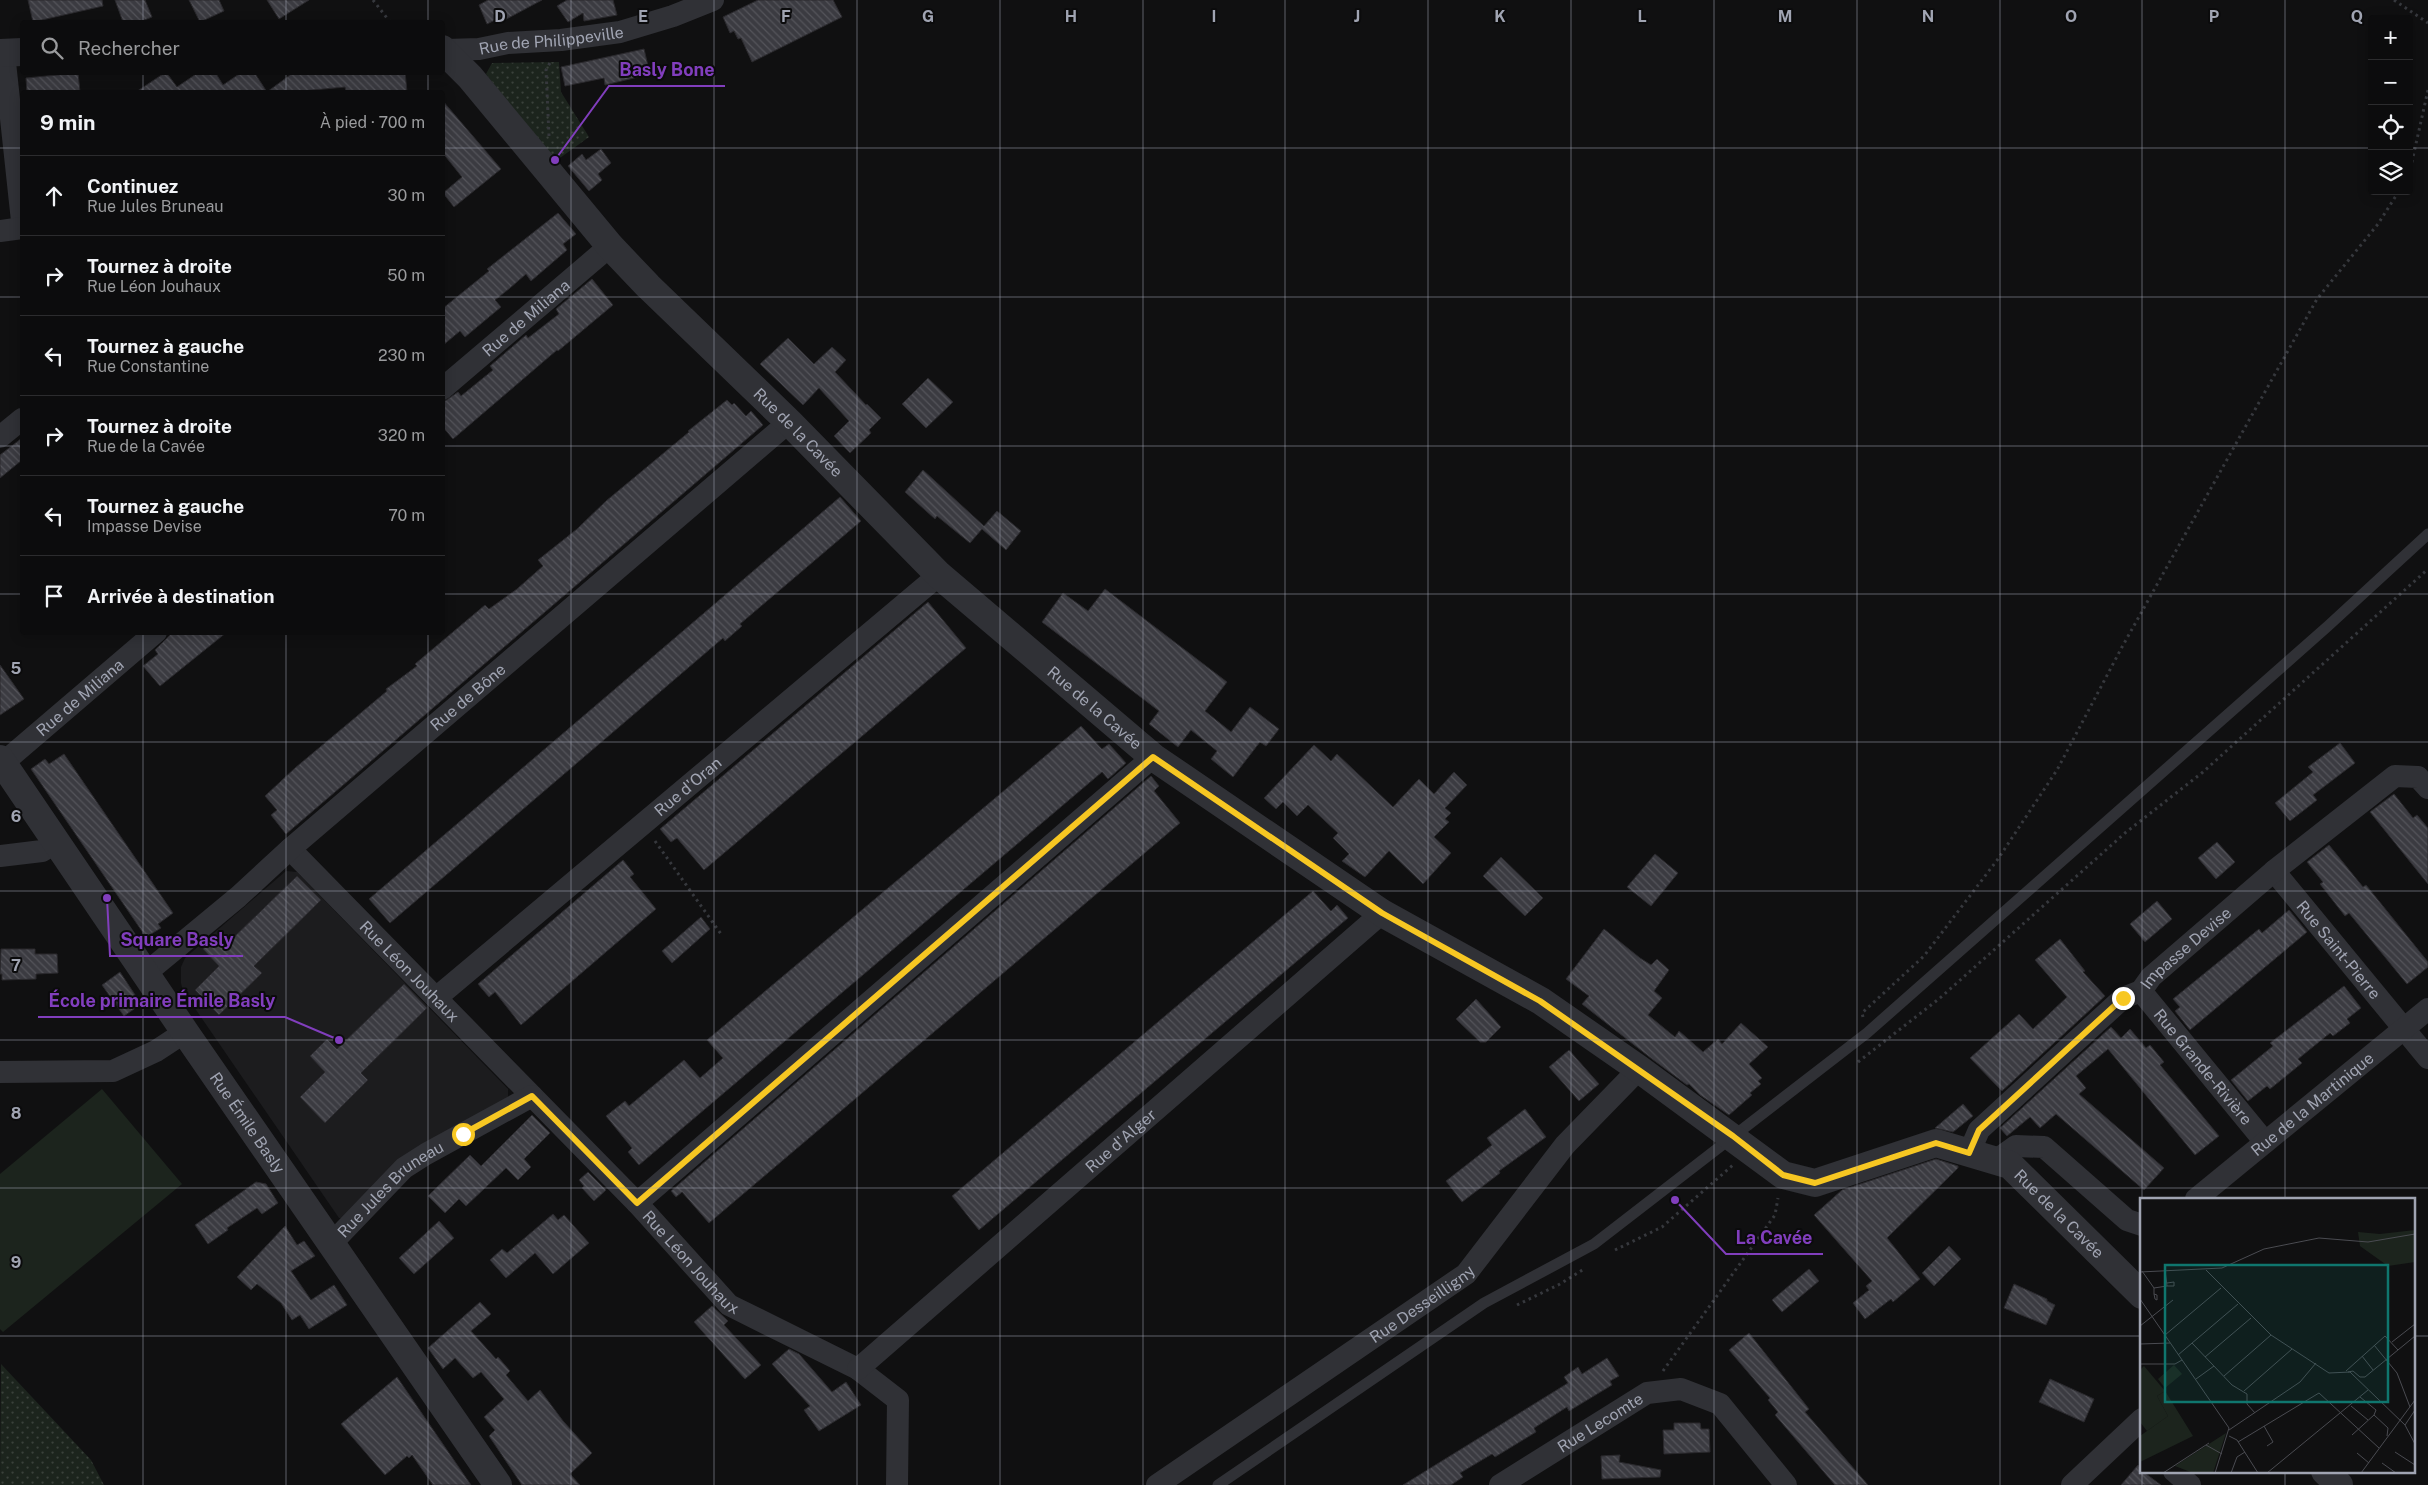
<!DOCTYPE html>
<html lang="fr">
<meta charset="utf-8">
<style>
body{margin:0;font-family:"Public Sans",sans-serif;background:#151516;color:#f1f3f6}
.controls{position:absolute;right:15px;top:15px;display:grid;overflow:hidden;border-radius:5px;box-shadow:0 2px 12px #0003}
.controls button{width:45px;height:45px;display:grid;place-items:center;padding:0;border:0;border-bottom:1px solid #2c2c2e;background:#0c0c0d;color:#f1f3f6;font:25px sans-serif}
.stop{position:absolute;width:15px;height:15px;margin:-11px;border:4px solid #f7c722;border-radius:50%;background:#fff}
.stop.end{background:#f7c722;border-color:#fff;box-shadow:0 1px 5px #0008}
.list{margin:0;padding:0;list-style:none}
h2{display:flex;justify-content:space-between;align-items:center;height:65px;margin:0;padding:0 20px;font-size:21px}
h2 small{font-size:16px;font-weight:400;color:#9a9b9d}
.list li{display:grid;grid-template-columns:32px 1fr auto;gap:15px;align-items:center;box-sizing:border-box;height:80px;padding:0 20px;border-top:1px solid #2c2c2e}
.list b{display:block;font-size:19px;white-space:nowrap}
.list p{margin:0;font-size:16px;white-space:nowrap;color:#9a9b9d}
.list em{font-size:16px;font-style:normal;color:#9a9b9d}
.icon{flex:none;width:28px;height:28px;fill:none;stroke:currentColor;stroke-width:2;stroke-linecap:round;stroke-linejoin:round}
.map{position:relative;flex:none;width:2428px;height:1485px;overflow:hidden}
.search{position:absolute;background:#0c0c0d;box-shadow:0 2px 12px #0003;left:20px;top:20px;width:425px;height:55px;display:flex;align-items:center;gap:12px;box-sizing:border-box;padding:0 18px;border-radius:5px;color:#9a9b9d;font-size:19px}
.panel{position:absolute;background:#0c0c0d;box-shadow:0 2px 12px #0003;left:20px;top:90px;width:425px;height:545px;border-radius:5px}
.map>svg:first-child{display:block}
.built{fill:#1c1c1e}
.grass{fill:url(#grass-dots)}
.green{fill:#1c241d}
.building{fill:url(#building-back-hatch);stroke:#2a292d}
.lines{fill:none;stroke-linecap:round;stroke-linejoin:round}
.path{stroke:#36383d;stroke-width:3;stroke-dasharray:2.5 4;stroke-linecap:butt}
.service{stroke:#303136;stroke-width:11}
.minor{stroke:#303136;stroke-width:22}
.tertiary{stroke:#303136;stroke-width:28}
.route{stroke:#f7c722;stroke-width:6}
.grid{fill:none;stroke:#a0a4b2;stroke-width:1;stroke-opacity:0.55}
.labels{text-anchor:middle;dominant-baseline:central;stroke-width:4;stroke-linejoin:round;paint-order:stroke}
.street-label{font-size:16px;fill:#a0a4b2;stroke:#0b0b0c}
.inset-road{fill:none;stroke:#4a4b51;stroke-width:1}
.view{fill:#0f766e;fill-opacity:0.15;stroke:#0f766e;stroke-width:2.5}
.inset-edge{fill:none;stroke:#a0a4b2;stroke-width:2.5}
.grid-label{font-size:16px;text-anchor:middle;font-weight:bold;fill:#a0a4b2;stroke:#0b0b0c;stroke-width:4;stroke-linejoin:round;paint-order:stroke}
.leader{fill:none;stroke:#813ebd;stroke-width:2}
.callout-dot{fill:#813ebd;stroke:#0b0b0c;stroke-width:2}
.callout-label{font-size:18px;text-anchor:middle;font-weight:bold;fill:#813ebd;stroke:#0b0b0c;stroke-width:4;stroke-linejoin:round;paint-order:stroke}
</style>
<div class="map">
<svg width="2428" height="1485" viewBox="0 0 2428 1485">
<defs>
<pattern id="grass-dots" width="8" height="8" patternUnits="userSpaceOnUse" patternTransform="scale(1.25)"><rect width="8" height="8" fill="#1c241d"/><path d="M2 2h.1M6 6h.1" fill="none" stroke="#3a413b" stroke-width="1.8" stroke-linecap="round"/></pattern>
<pattern id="building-back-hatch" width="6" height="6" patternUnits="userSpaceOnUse" patternTransform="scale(1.25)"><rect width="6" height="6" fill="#3b3b41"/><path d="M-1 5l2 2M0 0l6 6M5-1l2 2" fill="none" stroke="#54545a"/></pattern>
</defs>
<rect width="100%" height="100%" fill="#101011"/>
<path class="built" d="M286 871 297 872 508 1089V1098L346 1218H339L183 991 181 983V967L185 958Z"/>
<path class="grass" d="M559 62 561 92 589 137 553 163 486 74 492 63Z
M1 1364 91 1460 104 1485H0Z"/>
<path class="green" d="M102 1089 182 1184 3 1332 0 1329V1174Z"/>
<path class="building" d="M28 0H102L103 6 33 22Z
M115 0H145L152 17 139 22H123Z
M189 0H219L224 11 200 22Z
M267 0H309L279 19Z
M488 0H542L499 23 497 19 487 24 479 5Z
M567 0H613L617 15 584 21 583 13 568 22 557 6Z
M758 0H833L842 17 752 62 741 38 738 39 734 31 730 33 723 17Z
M644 49 648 66 640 68 642 76 605 85 604 78 565 86 561 67Z
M166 72 177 87 199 72H215L223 85 242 72H254L267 92 294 72H405L407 92H346L345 87 291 92H136Z
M78 73 80 92H27L26 78Z
M442 100 501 169 454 207 443 193 462 177 442 152Z
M601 149 611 163 598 174 602 180 589 191 568 166 582 154 586 160Z
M558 213 576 234 563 244 567 250 531 281 526 274 510 288 495 300 501 307 465 337 460 331 442 346V309L489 271 487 269Z
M592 279 613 305 558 351 557 350 453 439 442 426V403L458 392 461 396 493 370 490 366 526 335 528 338 559 314 556 309Z
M788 338 814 364 832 347 846 360 835 372 866 405 867 404 881 418 869 430 871 433 850 453 834 436 849 421 819 388 803 405 760 364Z
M928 378 953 402 926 428 902 404Z
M727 400 732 405 734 403 746 416 751 411 763 425 286 834 271 815 277 810 265 796 295 768 387 691 386 689 417 666 415 664 485 605 489 609 517 589 543 566 538 560 577 529 606 501 689 432 688 431Z
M22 438V460L0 478V455Z
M923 470 984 526 997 511 1021 531 1006 550 982 529 970 543 937 516 935 519 905 492Z
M840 497 861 521 740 624 742 626 725 641 723 638 390 923 369 899Z
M1105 589 1227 682 1205 711 1231 732 1250 707 1279 729 1266 746 1260 742 1233 777 1211 759 1217 751 1191 730 1178 747 1149 724 1159 711 1042 622 1063 593 1088 611Z
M928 602 966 648 704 870 677 838 671 842 660 829Z
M173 632H227L160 686 143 666 158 654 155 650Z
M0 665 24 699 0 715Z
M1081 726 1102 749 1109 744 1126 763 1108 779 1102 772 639 1165 628 1152 632 1148 606 1116 625 1101 629 1106 684 1060 700 1078 723 1058 707 1040Z
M2340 743 2355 763 2313 795 2317 800 2290 821 2275 803 2313 772 2308 767Z
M1314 745 1331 761 1337 754 1393 807 1419 779 1434 794 1454 772 1467 785 1445 808 1451 813 1445 819 1449 822 1434 837 1451 853 1423 884 1389 851 1365 877 1342 861 1349 854 1333 838 1338 833 1308 805 1297 816 1283 802 1276 809 1264 798Z
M64 754 173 913 158 924 161 928 146 937 31 769 45 759 49 764Z
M1151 776 1159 786 1154 791 1180 823 709 1223 682 1192 676 1197 671 1191Z
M2394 794 2413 818 2417 815 2428 828V884L2370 812Z
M2217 842 2235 862 2216 879 2198 858Z
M2329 845 2363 887 2366 885 2428 962V967L2407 984 2349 913 2345 916 2320 884 2323 882 2307 862Z
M1655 854 1678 873 1651 906 1627 887Z
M1501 857 1543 898 1525 916 1483 876Z
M623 860 634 874 630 877 656 909 521 1025 495 992 489 997 478 984Z
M297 876 321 900 254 966 262 973 219 1015 195 990 219 966 203 949 221 932 230 941Z
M1313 891 1331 911 1337 905 1348 918 979 1230 952 1196Z
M2157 901 2172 919 2145 942 2130 924Z
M2289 910 2307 932 2190 1030 2175 1011 2180 1007 2173 999 2259 929 2262 933Z
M701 917 710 929 672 963 662 951Z
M1604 929 1640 958 1651 965 1657 959 1669 970 1654 991 1662 998 1648 1015 1675 1037 1679 1031 1703 1052 1718 1039 1722 1044 1741 1023 1768 1047 1749 1064 1762 1078 1758 1081 1761 1084 1750 1093 1752 1095 1729 1115 1700 1095 1689 1084 1687 1085 1652 1059 1582 1004 1589 996 1566 979Z
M2060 939 2085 971 2083 972 2105 996 2002 1091 1970 1058 2019 1014 2033 1029 2067 997 2035 960Z
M1 949H35V954H57L58 973 36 974V979L2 980V974H0Z
M120 972 141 1004 124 1016 102 985Z
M404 984 427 1008 361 1073 368 1080 325 1123 300 1097 325 1072 310 1056 327 1039 337 1049Z
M2344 986 2361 1008 2347 1019 2350 1023 2333 1036 2330 1033 2298 1059 2302 1063 2270 1089 2267 1086 2248 1101 2231 1080 2273 1046 2270 1043Z
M1476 999 1501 1027 1486 1042H1480L1456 1019Z
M2111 1027 2121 1038 2130 1029 2146 1048 2150 1045 2164 1062 2160 1065 2219 1136 2195 1155 2108 1049 2076 1076 2086 1088 2079 1094 2164 1168 2144 1190 2056 1114 2040 1128 2030 1117 2007 1136 2000 1128Z
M1569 1050 1599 1084 1579 1101 1549 1067Z
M1963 1104 1973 1116 1953 1132 1935 1128Z
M1525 1109 1546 1137 1499 1171 1500 1173 1462 1202 1446 1181 1492 1145 1487 1138Z
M532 1115 550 1133 524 1159 531 1167 518 1180 506 1168 466 1206 459 1199 445 1213 428 1196 470 1155 481 1166Z
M1936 1159 1958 1166V1168L1887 1238 1920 1279 1893 1302 1891 1299 1865 1319 1853 1303 1869 1290 1866 1286 1872 1281 1814 1215 1842 1190Z
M588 1172 606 1190 594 1201 582 1188 584 1186 579 1180Z
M256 1182 266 1184 278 1203 262 1214 257 1208 227 1228 228 1230 208 1244 195 1225Z
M553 1214 558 1220 564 1215 589 1243 553 1274 535 1253 506 1278 490 1260 502 1249 507 1253Z
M439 1221 454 1238 414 1274 399 1258Z
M285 1226 297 1245 304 1241 315 1256 291 1271 311 1300 334 1285 347 1305 309 1329 300 1315 292 1320 281 1303 257 1284 251 1290 237 1277Z
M1949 1246 1961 1259 1934 1286 1922 1273Z
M1809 1269 1819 1281 1782 1312 1772 1300Z
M2014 1284 2047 1299V1301L2055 1305 2046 1325 2004 1308Z
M480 1302 491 1314 471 1331 496 1359 498 1357 510 1371 506 1375 528 1401 540 1390 563 1421 592 1453 570 1474 580 1485H522L489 1436 495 1430 484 1417 504 1399 481 1372 473 1378 455 1358 443 1369 428 1348Z
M712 1306 728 1321 724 1325 761 1365 745 1379 694 1322Z
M1749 1333 1809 1409 1805 1412 1868 1485H1835L1775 1415 1778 1412 1768 1400 1770 1398 1729 1350Z
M789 1349 799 1354 832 1392 846 1382 861 1405 819 1431 804 1410 810 1406 772 1364Z
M1607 1358 1619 1376 1610 1381 1612 1385 1569 1411 1567 1407 1534 1428 1536 1432 1495 1457 1492 1454 1460 1473 1463 1477 1451 1485H1403L1568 1383 1564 1377 1578 1367 1582 1374Z
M397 1377 436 1434 471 1485H433L412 1455 409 1458 407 1456 385 1475 341 1424Z
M2050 1379 2094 1399 2084 1422 2039 1402Z
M1674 1423H1700L1701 1429H1709L1710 1452 1664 1454 1663 1430H1674Z
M1620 1455 1619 1462 1661 1470 1660 1477 1602 1479 1601 1456Z
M2138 1465 2142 1471 2161 1485H2121Z"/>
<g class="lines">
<path class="path" d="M373 0 390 22
M2394 0 2428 23
M549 136 546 70 551 61
M2409 175 2428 90
M655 841 721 934
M1863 1017 1862 1013 1924 956 1998 859 2057 770 2122 647 2317 299 2378 224 2399 191
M1858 1062 1940 998 2125 833 2203 772 2428 569
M1615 1250 1662 1227 1733 1165
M1517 1305 1560 1284 1584 1269
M1663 1371 1775 1215 1778 1198"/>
<path class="service" d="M1218 1485 1484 1303 1594 1244 1867 1033 2328 626 2428 534"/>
<g class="minor">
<path id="s1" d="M446 50 479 49 508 43 561 40 620 32 673 16 713 0"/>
<path d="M4 53 22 221"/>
<path d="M0 231 22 228"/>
<path id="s2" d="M442 389 610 246"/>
<path d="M0 437 22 419"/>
<path id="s3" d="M3 763 156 632"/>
<path id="s4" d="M290 849 637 1203 729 1305 858 1369 898 1400 897 1485"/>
<path d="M0 856 42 851 57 842"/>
<path id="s5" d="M2274 871 2428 1058"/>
<path id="s6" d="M146 973 238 897 290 849 789 422"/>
<path id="s7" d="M2141 991 2265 1142"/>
<path id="s8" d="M436 998 939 575"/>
<path d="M0 1072 113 1071 156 1051 185 1032"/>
<path id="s9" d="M1969 1153 1979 1130 2123 998 2141 991 2151 977 2274 871 2395 776 2418 777 2428 788"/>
<path d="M1995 1161 2016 1146 2044 1147 2127 1220 2142 1225"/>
<path id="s10" d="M2196 1199 2428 1009"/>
<path d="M637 1203 1153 757"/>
<path id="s11" d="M332 1243 404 1168 426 1154 532 1096"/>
<path id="s12" d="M858 1369 1382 913"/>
<path d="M2174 1471 2190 1485"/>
<path id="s13" d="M1157 1485 1466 1274 1565 1145 1639 1069"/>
<path id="s14" d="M1500 1485 1647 1393 1681 1389 1720 1404 1786 1485"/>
<path d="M2072 1485 2142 1419"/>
</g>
<g class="tertiary">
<path id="s15" d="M442 49 470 77 610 246 648 286 789 422 939 575 1153 757 1382 913 1541 1001 1639 1069 1783 1175 1815 1183 1936 1143 2010 1165 2142 1295"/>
<path d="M0 53 22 52"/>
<path id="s16" d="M0 759 185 1032 498 1485"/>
<path d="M2325 1471 2339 1485"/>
</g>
</g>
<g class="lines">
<path class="route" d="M463 1134 532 1096 637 1203 1153 757 1382 913 1540 1001 1733 1136 1783 1175 1815 1183 1936 1143 1969 1153 1979 1130 2123 998"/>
</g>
<path class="grid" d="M143 0V22M286 0V22M428 0V22M571 0V1485M714 0V1485M857 0V1485M1000 0V1485M1143 0V1485M1285 0V1485M1428 0V1485M1571 0V1485M1714 0V1485M1857 0V1485M2000 0V1485M2142 0V1199M2285 0V1199M143 72V92M286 72V92M428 72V92M0 148H22M442 148H2372M2409 148H2428M0 297H22M442 297H2428M0 446H22M442 446H2428M0 594H22M442 594H2428M143 632V1485M286 632V1485M428 632V1485M0 742H2428M0 891H2428M0 1040H2428M0 1188H2428M0 1336H2142M2414 1336H2428M2142 1471V1485M2285 1471V1485"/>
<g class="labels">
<g class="street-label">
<text stroke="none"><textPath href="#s1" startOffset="106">Rue de Philippeville</textPath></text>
<text stroke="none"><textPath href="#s2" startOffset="110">Rue de Miliana</textPath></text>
<text stroke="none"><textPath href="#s15" startOffset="524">Rue de la Cavée</textPath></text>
<text stroke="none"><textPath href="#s6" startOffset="424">Rue de Bône</textPath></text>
<text stroke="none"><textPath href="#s3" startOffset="101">Rue de Miliana</textPath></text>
<text stroke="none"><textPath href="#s15" startOffset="929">Rue de la Cavée</textPath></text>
<text stroke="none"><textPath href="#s8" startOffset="329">Rue d'Oran</textPath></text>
<text stroke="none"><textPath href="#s9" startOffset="302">Impasse Devise</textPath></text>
<text stroke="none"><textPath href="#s5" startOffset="102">Rue Saint-Pierre</textPath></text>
<text stroke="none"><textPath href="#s4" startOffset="171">Rue Léon Jouhaux</textPath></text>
<text stroke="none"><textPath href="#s7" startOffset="98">Rue Grande-Rivière</textPath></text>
<text stroke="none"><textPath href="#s10" startOffset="150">Rue de la Martinique</textPath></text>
<text stroke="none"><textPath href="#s16" startOffset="440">Rue Émile Basly</textPath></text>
<text stroke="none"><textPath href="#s12" startOffset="348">Rue d'Alger</textPath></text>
<text stroke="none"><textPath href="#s11" startOffset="80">Rue Jules Bruneau</textPath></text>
<text stroke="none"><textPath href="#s15" startOffset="2069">Rue de la Cavée</textPath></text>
<text stroke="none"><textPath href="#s4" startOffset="576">Rue Léon Jouhaux</textPath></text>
<text stroke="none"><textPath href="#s13" startOffset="321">Rue Desseilligny</textPath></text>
<text stroke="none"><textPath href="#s14" startOffset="118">Rue Lecomte</textPath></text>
</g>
</g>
<g transform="translate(2140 1198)">
<rect width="275" height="275" fill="#101011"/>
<path d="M25 193 53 238 0 264V238L28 218 17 198Z" fill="#1c241d"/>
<path d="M275 32V64L248 68 220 48 218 34 240 36Z" fill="#1c241d"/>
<path d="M4 168 25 193 17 198 28 218 7 233 0 224V172Z" fill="#1c241d"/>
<path d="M34 167 42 176 25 190 18 181ZM86 235 73 275H53L35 268Z" fill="#1c241d"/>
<path class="inset-road" d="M66 72 131 137 189 175 210 174 265 227 275 246M2 73 14 90 27 88 25 72M0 74 82 70 124 51 179 40 228 44 275 36M27 85 34 84V88H27M14 90V96L15 101 17 102V97L14 96M0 101 89 230 75 275M0 128 33 102M25 137 81 90M252 144 275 126M52 145 92 187 107 196V206L115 215M0 146 30 145M234 147 257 175 270 209M38 157 98 106M222 158 233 172M65 159 111 120M0 166H35L42 162M206 173 245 138 258 152M208 174 213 173 220 179H225L275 138M84 178 131 137M56 181 74 168M104 193 152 151M220 199 236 212 234 217M211 208 228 222M234 217 248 230 247 238M265 227 275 212M124 228 133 244 127 248M89 232 160 184 176 165M212 237 234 217M89 238 97 242 118 275M98 244 179 195 239 250M66 247 82 256M255 254 275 267M217 255 229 265M242 265 256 275M23 275 69 245M91 275 97 259 105 254M127 275 228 192M221 275 275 202"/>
<path class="view" d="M25 67H248V204H25Z"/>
<rect width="275" height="275" class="inset-edge"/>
</g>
<g class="grid-label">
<text x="500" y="22">D</text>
<text x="643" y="22">E</text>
<text x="786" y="22">F</text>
<text x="928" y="22">G</text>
<text x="1071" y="22">H</text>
<text x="1214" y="22">I</text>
<text x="1357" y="22">J</text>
<text x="1500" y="22">K</text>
<text x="1642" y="22">L</text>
<text x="1785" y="22">M</text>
<text x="1928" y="22">N</text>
<text x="2071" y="22">O</text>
<text x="2214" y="22">P</text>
<text x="2357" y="22">Q</text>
<text x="16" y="674">5</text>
<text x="16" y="822">6</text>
<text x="16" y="971">7</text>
<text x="16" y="1119">8</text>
<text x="16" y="1268">9</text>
</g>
<path class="leader" d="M555 160L609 86H725M107 898L110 956H243M339 1040L285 1017H38M1675 1200L1726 1254H1823"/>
<g class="callout-dot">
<circle cx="555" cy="160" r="5"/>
<circle cx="107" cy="898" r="5"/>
<circle cx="339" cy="1040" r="5"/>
<circle cx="1675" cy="1200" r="5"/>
</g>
<g class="callout-label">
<text x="667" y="76">Basly Bone</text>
<text x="177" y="946">Square Basly</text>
<text x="162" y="1007">École primaire Émile Basly</text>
<text x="1774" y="1244">La Cavée</text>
</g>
</svg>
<div class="controls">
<button>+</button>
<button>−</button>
<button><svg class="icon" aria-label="locate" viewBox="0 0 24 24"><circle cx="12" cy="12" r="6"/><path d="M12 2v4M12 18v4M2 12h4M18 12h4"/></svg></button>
<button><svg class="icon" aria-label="layers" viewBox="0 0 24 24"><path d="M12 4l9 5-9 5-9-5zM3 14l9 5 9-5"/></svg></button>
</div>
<div class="stop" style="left:463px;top:1134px"></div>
<div class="stop end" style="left:2123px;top:998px"></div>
<div class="search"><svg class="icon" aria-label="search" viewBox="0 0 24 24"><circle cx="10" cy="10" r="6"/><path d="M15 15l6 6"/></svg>Rechercher</div>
<section class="panel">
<h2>9 min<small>À pied · 700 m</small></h2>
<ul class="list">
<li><svg class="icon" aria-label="ahead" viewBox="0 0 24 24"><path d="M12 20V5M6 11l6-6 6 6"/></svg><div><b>Continuez</b><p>Rue Jules Bruneau</p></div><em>30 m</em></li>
<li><svg class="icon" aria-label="right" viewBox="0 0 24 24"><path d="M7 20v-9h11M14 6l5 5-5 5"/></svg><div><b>Tournez à droite</b><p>Rue Léon Jouhaux</p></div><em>50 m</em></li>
<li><svg class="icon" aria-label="left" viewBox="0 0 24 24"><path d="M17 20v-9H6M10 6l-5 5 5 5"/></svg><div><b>Tournez à gauche</b><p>Rue Constantine</p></div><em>230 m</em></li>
<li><svg class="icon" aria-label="right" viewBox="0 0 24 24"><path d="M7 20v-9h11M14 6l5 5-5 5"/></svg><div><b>Tournez à droite</b><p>Rue de la Cavée</p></div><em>320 m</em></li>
<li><svg class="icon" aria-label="left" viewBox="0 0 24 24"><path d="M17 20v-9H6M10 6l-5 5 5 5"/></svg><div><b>Tournez à gauche</b><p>Impasse Devise</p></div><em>70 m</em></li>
<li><svg class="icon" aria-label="arrive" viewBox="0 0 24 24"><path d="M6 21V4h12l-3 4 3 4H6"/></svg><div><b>Arrivée à destination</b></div></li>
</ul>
</section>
</div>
